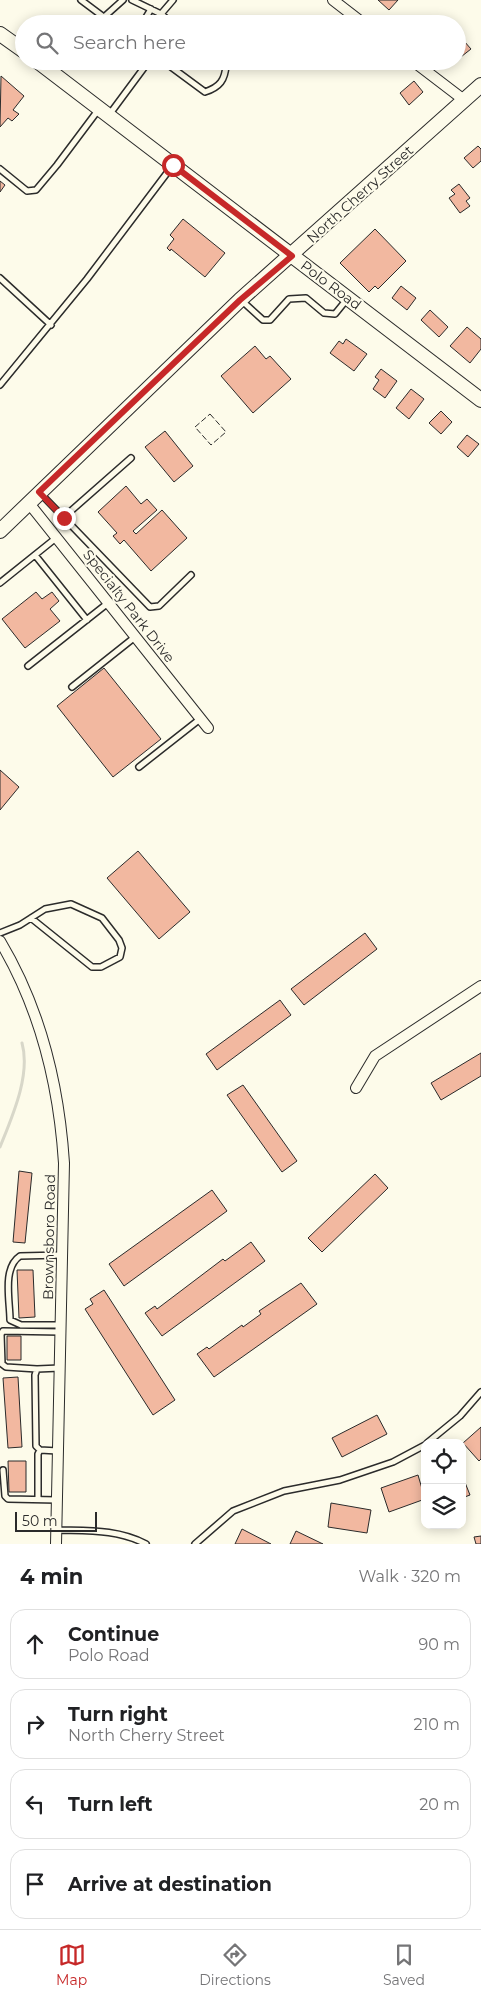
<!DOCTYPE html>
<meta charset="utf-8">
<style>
body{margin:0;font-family:Montserrat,sans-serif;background:#f6f6f6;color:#202124}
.controls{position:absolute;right:15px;bottom:15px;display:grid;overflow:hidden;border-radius:10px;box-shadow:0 2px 12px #0003}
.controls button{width:45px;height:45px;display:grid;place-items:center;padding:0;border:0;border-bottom:1px solid #e0e0e0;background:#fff;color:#202124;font:25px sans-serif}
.scale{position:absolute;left:15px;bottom:12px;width:82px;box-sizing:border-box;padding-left:5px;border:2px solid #2b2b2b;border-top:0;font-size:14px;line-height:18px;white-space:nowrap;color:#2b2b2b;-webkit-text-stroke:4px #fdfbea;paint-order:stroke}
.stop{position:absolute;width:15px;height:15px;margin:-11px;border:4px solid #c62828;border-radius:50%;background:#fff}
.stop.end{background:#c62828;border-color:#fff;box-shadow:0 1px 5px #0008}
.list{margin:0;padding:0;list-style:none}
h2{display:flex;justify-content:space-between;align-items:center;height:65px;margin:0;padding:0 20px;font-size:21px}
h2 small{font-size:16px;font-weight:400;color:#757577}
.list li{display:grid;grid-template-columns:32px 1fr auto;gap:15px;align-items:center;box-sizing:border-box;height:70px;margin:0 10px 10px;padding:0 10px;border:1px solid #e0e0e0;border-radius:15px}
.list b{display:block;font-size:19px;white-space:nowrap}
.list p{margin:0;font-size:16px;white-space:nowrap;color:#757577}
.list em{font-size:16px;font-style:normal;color:#757577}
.icon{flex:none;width:28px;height:28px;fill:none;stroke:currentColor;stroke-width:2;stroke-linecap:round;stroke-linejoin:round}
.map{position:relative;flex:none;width:481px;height:1544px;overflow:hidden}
.search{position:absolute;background:#fff;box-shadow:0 2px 12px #0003;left:15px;right:15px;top:15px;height:55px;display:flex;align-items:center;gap:12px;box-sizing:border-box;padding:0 18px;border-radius:28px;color:#757577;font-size:19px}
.sheet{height:385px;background:#fff}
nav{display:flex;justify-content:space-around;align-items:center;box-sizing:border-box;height:70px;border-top:1px solid #e0e0e0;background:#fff;font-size:14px;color:#757577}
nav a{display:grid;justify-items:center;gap:2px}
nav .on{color:#c62828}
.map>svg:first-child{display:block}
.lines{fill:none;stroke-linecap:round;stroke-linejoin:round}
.stream{stroke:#d8d7c9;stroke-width:3}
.building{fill:#f2b8a0;stroke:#2b2b2b}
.lane-casing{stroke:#2b2b2b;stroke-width:8}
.street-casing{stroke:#2b2b2b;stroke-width:12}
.secondary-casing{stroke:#2b2b2b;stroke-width:16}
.lane{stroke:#fdfbea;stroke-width:5}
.street{stroke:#fdfbea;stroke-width:10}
.secondary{stroke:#fdfbea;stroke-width:14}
.fence{stroke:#2b2b2b;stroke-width:1;stroke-dasharray:6 2.5;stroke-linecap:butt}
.route{stroke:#c62828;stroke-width:6}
.labels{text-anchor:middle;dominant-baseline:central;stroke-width:4;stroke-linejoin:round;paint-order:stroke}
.street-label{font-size:14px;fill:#2b2b2b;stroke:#fdfbea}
</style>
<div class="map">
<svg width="481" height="1544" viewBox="0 0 481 1544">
<rect width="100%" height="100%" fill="#fdfbea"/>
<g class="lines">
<path class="stream" d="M0 1147C12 1117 31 1075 22 1043"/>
</g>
<path class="building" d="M378 0H398L389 10Z
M457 33 471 49 457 60Z
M1 76 24 96 13 110 19 114 12 121 8 118 0 127Z
M414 81 423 92 409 105 400 93Z
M478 146 481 149V161L473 168 464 158Z
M0 181 5 185 0 192Z
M459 184 470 198 466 201 470 206 460 213 449 198 455 194 451 190Z
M183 219 225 253 205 277 171 249 170 251 167 248 174 239 170 235Z
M375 229 406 261 378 289 375 286 369 292 340 263Z
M401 286 416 298 407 310 392 298Z
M430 310 448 327 439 337 421 320Z
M467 327 481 339V349L470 363 450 346Z
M346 339 367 354 354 371 330 353 339 341 343 344Z
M255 346 266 359 270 356 291 379 253 413 221 376Z
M381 369 397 381 385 398 373 389 379 380 375 377Z
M411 389 424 399 409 419 396 408Z
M441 411 452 422 441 434 429 423Z
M165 431 193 466 174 482 145 447Z
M467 435 479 444 468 457 457 447Z
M126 486 141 504 147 499 157 510 133 531 136 534 162 510 187 538 151 571 124 540 120 544 113 536 117 533 98 512Z
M36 592 42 599 52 592 59 601 50 609 60 621 25 648 2 619Z
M104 668 161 739 113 777 57 706Z
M0 770 19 787 0 810Z
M138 851 190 912 159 939 107 878Z
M365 933 377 949 304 1005 291 989Z
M280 1000 291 1015 217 1070 206 1054Z
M481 1053V1076L441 1100 431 1083Z
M243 1085 297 1161 282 1172 227 1095Z
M19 1171 32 1173 25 1243 13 1242Z
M375 1174 388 1188 322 1252 308 1238Z
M212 1190 227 1211 124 1286 109 1264Z
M251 1242 265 1261 162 1336 145 1313 155 1306 157 1309 223 1259 225 1261Z
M17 1270H33L35 1317 19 1318Z
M301 1283 317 1304 214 1377 197 1354 207 1347 209 1349 242 1325 243 1327 261 1314 259 1311Z
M104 1290 175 1400 153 1415 85 1309 93 1304 90 1299Z
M7 1336H21V1360H7Z
M18 1377 22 1447 8 1448 3 1378Z
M377 1415 387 1434 342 1457 332 1438Z
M481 1427V1459L479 1461 463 1443Z
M8 1461H26V1492H9Z
M418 1475 425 1499 389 1512 381 1488Z
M462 1475 470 1495 462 1498Z
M331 1503 371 1510 367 1533 328 1527Z
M242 1529 271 1544H235Z
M296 1531 323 1544H290Z
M481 1536V1544H476L474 1537Z"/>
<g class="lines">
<defs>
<path id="lane" d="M81 0 113 24
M132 0 161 14
M173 0 161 14 173 24
M104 17 123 0
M142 24 151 9
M163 61 205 92C220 87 225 80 226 65L221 61
M109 115 149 61
M0 169 27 191 36 190 57 165 99 109
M0 278 51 325
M241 300 263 320H270L289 299 306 298 324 313 335 314 348 298
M0 385 87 279 173 165
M41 494 150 607 159 606 191 575
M64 517 131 458
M35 555 87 620
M0 583 56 538
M28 666 108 603
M72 687 135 637
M139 767 200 719
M0 933 20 925 45 909 71 904 102 918 119 940 122 948 120 957 101 967H92L31 918
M61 1325H21L10 1320C10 1301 2 1268 20 1256L62 1255
M37 1369 6 1367 2 1364 1 1334 3 1331 61 1332
M427 1443 460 1416 481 1392
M58 1451 40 1450 36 1446 35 1375 37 1369 60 1368
M3 1470 5 1496 8 1499 57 1500
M38 1499V1454L40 1450
M57 1530C88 1531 117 1529 146 1544
M195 1544 233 1511 284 1491 340 1480 393 1462 425 1445"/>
<path id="street" d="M333 0 364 24
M413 61 464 100
M28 502 208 728
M0 941C40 1008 59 1086 64 1163L56 1544
M356 1088 375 1056 481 986"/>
<path id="secondary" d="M0 34 24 51
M37 61 481 400
M0 531 240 300 481 85"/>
</defs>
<use href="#lane" class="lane-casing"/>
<use href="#street" class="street-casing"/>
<use href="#secondary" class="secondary-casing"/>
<use href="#lane" class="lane"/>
<use href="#street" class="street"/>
<use href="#secondary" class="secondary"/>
<path class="fence" d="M210 414 226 432 211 445 195 427Z"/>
</g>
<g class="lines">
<path class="route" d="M64 518 39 492 240 300 292 256 173 165"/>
</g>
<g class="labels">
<g class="street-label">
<text transform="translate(360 194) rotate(-42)">North Cherry Street</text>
<text transform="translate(331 285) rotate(37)">Polo Road</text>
<text transform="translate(129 606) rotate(52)">Specialty Park Drive</text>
<text transform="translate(49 1237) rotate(-89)">Brownsboro Road</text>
</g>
</g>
</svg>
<div class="controls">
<button><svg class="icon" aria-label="locate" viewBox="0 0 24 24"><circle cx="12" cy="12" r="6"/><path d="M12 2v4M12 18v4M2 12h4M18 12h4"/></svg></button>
<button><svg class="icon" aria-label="layers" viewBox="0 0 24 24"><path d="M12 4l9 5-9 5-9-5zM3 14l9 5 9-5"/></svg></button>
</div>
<div class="scale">50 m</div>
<div class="stop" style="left:173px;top:165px"></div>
<div class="stop end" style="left:64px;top:518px"></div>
<div class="search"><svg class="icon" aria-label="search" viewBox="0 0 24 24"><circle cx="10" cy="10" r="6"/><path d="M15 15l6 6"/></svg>Search here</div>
</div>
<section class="sheet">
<h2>4 min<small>Walk · 320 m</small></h2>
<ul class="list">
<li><svg class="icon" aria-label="ahead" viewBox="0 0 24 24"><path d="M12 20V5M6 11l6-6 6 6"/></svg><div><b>Continue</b><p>Polo Road</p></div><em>90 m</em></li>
<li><svg class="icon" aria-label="right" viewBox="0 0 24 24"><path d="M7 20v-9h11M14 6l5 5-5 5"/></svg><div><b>Turn right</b><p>North Cherry Street</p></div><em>210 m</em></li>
<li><svg class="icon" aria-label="left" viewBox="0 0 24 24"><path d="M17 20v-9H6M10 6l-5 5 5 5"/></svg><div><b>Turn left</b></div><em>20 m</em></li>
<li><svg class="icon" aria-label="arrive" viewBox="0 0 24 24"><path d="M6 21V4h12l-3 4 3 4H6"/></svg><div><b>Arrive at destination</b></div></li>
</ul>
</section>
<nav>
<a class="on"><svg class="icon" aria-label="map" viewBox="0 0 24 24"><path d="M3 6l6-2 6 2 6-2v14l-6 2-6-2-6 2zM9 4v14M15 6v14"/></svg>Map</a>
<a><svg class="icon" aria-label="directions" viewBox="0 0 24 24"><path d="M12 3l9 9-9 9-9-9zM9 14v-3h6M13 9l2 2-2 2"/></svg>Directions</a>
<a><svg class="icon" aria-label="saved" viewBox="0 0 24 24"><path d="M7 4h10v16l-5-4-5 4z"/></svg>Saved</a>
</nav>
